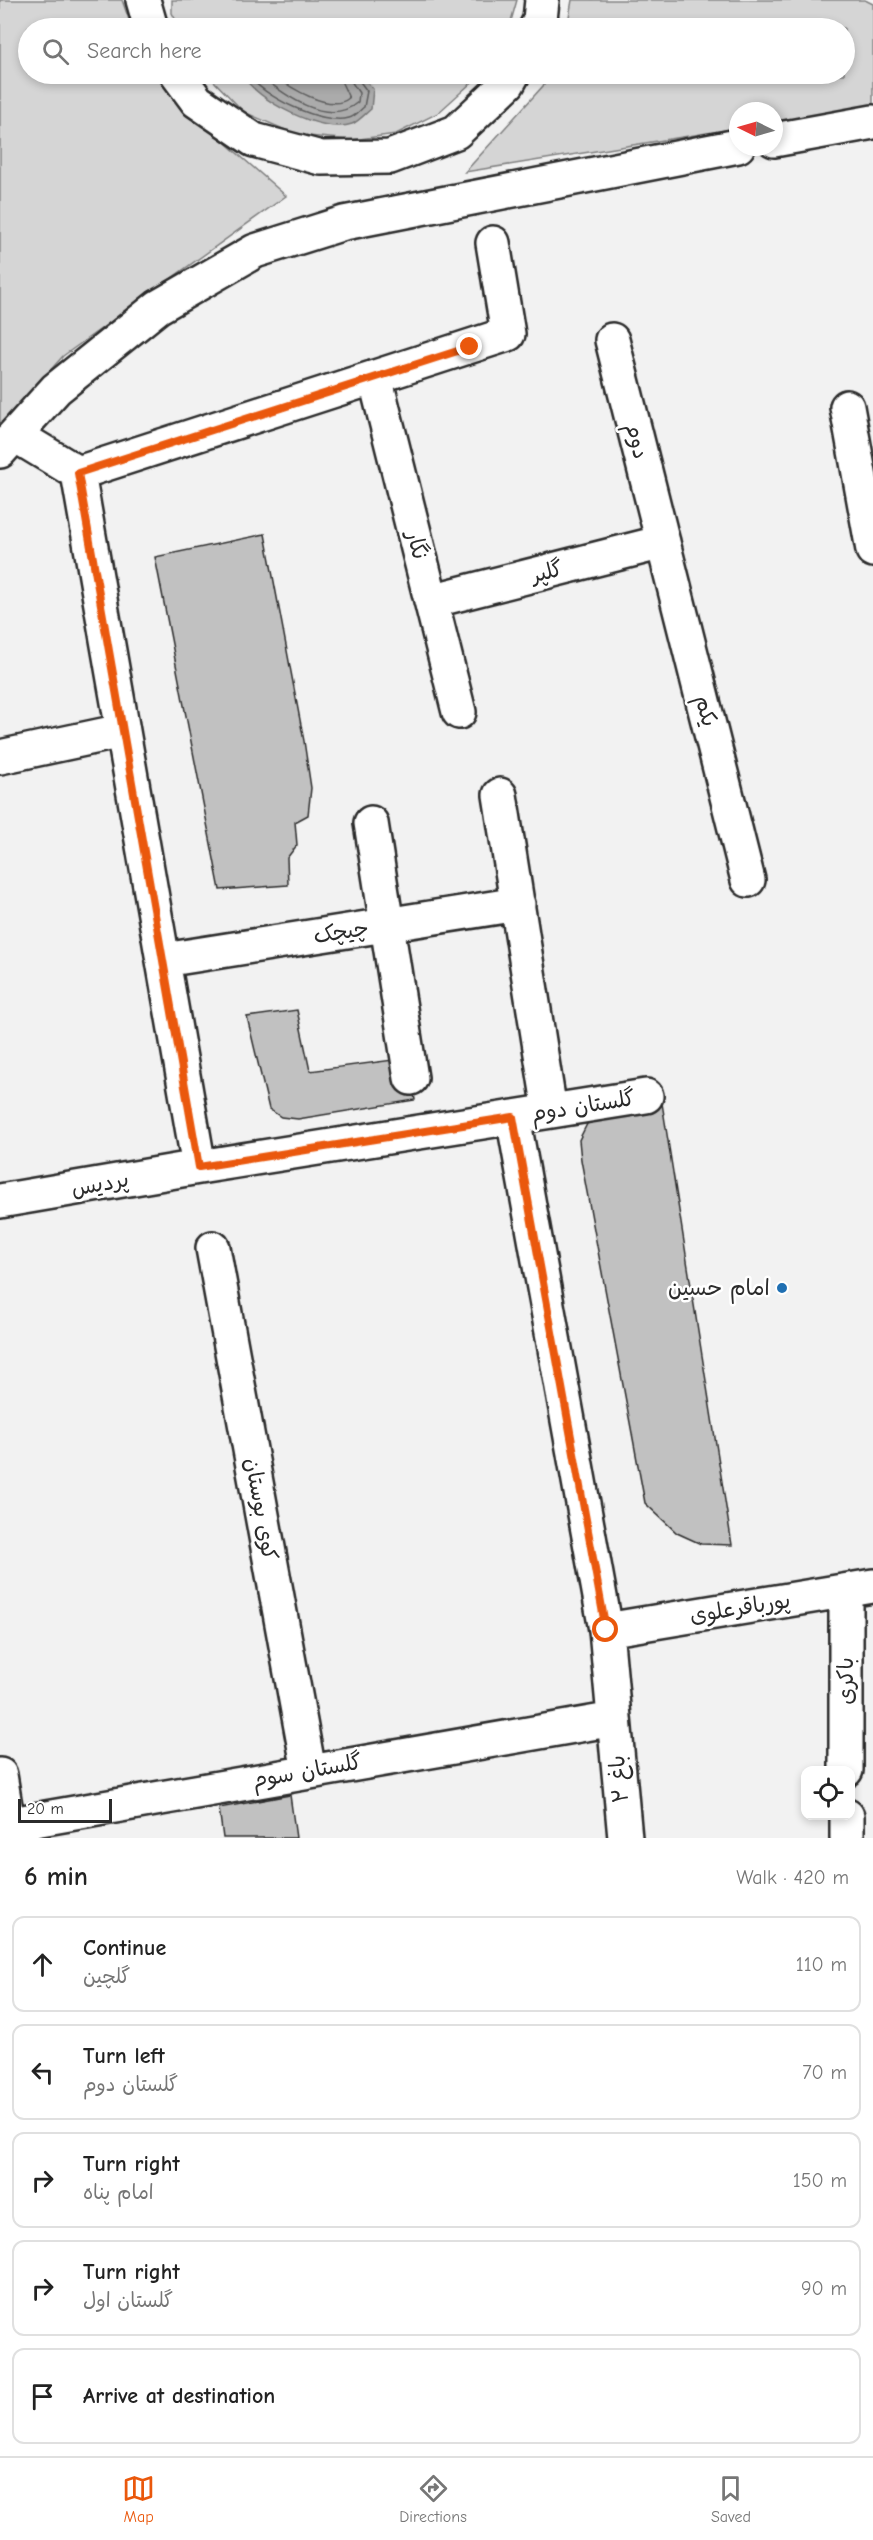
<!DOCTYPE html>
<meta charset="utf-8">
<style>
body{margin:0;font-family:"Comic Neue","Playpen Sans Arabic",sans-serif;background:#f6f6f6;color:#222}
.controls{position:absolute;right:18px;bottom:18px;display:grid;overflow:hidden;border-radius:12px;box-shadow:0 3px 9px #0003}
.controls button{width:54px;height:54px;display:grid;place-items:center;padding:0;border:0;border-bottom:2px solid #e0e0e0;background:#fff;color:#222;font:30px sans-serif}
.compass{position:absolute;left:729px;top:102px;width:54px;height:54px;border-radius:50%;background:#fff;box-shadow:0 3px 9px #0003;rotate:275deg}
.scale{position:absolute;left:18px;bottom:15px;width:94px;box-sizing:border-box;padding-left:6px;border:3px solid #2b2b2b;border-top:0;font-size:16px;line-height:21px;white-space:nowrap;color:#2b2b2b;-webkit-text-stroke:4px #fff;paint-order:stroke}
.stop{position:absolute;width:18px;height:18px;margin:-14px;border:4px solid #ea580c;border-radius:50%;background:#fff}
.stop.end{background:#ea580c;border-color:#fff;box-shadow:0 2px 6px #0008}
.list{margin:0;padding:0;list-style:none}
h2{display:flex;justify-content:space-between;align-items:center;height:78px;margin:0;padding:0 24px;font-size:26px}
h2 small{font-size:20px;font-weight:400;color:#767676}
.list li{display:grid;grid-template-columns:39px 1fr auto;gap:18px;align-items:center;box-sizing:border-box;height:96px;margin:0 12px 12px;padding:0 12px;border:2px solid #e0e0e0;border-radius:12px}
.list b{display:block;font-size:22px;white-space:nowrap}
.list p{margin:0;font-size:20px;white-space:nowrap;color:#767676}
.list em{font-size:20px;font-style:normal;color:#767676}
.icon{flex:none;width:33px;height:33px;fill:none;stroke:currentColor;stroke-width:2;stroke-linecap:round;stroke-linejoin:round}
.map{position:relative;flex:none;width:873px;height:1838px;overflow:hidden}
.search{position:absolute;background:#fff;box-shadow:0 3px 9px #0003;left:18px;right:18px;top:18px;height:66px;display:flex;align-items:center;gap:15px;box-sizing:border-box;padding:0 21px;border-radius:33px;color:#767676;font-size:22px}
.sheet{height:618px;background:#fff}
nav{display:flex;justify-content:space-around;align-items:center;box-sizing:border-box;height:84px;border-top:2px solid #e0e0e0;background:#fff;font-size:16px;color:#767676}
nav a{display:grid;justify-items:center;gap:3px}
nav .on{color:#ea580c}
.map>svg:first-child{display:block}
.green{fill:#d5d5d5;stroke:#808080;stroke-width:1.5}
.water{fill:#ababab;stroke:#787878;stroke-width:1.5}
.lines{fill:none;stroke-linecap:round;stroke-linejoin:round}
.shore{stroke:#5e5e5e;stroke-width:1.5}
.building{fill:#c1c1c1;stroke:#2b2b2b;stroke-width:1.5}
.minor-casing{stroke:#2b2b2b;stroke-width:38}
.trunk-casing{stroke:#2b2b2b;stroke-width:38}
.minor{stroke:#fff;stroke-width:33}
.trunk{stroke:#fff;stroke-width:33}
.route{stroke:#ea580c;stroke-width:8}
.poi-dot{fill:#1f6fb2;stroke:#fff;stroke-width:2}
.labels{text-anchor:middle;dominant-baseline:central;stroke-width:5;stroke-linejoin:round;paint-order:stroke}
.street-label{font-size:22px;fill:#2b2b2b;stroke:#fff}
.poi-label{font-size:22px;fill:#2b2b2b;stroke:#fff;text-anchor:end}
</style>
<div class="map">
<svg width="873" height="1838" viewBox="0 0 873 1838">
<rect width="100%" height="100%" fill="#f2f2f2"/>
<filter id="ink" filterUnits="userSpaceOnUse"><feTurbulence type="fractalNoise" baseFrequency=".0167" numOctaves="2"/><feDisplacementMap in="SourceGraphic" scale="12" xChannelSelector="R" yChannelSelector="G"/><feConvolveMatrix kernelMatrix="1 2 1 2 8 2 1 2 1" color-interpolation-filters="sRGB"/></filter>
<g filter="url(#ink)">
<path class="green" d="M0 0H122L132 28H28V74H156L189 111 286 196 63 356 0 426Z
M172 0H517L509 28H180L172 13Z
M572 0H865L873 4V106L774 122V111H738V128L465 172 543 86 549 74H844V28H567Z
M207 74H481L438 113 396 134 352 140 297 135 244 112Z"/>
<path class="water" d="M242 74H361L373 89 371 109C365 114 358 122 352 124 323 135 255 100 242 74Z"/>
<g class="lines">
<path class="shore" d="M248 74C261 96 324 126 349 118 355 117 360 110 364 107L367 91 358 79 357 74
M258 74C282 93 327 129 358 102L359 93 351 81 350 74
M272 74C288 86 330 114 349 98L342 83 341 74"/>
</g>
<path class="building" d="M265 534 304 741 311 788 308 815 295 822 297 845 287 858 288 885 220 890 155 557Z
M297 1010 310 1071 408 1058 415 1100 298 1119 281 1117 269 1109 247 1017Z
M662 1103 732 1545 701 1544 677 1533 645 1503 581 1160 579 1140 587 1124 601 1116Z
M290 1795 296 1838H223L219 1808Z"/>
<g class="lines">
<defs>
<path id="minor" d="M612 340 748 880
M375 377 459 712
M847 407 873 550
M15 435 78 473 199 1167
M78 473 508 334 493 243
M431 601 663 542
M0 757 122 731
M500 795 550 1111
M371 823 411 1078
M164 960 518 904
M513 1117 606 1630 625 1838
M0 1201 199 1167 646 1096
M213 1248 309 1771
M846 1591V1770
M606 1630 873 1586
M0 1775 8 1824
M847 1816V1838
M0 1826 614 1719"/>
<path id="trunk" d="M143 0 151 28
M536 28 540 20 542 0
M177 74 197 101 254 140 321 158 390 157 456 132 508 83 513 74
M774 140 873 122
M0 451 56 389 158 307 255 251 344 223 738 146"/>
</defs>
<use href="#minor" class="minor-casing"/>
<use href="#trunk" class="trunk-casing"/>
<use href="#minor" class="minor"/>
<use href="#trunk" class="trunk"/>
</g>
</g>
<g class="lines" filter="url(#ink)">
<path class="route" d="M470 347 78 473 199 1167 513 1117 606 1630"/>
</g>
<circle class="poi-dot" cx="782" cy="1288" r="6"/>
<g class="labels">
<g class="street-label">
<text transform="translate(637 441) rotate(76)">دوم</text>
<text transform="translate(417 545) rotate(76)">نگار</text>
<text transform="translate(547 572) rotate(-14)">گلپر</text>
<text transform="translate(706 711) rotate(76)">یکم</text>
<text transform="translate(341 932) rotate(-9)">چیچک</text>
<text transform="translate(583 1106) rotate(-9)">گلستان دوم</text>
<text transform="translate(100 1184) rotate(-10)">پردیس</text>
<text transform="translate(261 1509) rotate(80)">کوی بوستان</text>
<text transform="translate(740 1608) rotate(-9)">پورباقرعلوی</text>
<text transform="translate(846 1681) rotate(-90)">باکری</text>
<text transform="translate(307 1771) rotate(-10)">گلستان سوم</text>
<text transform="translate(619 1779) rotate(-95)">باغ ۲</text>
</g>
<g class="poi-label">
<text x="770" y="1288">امام حسین</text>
</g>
</g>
</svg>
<div class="controls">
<button><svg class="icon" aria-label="locate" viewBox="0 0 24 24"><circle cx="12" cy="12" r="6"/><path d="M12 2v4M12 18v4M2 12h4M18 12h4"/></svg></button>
</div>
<svg class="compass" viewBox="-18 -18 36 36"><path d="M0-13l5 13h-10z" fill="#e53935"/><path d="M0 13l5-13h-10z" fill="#767676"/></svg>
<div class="scale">20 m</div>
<div class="stop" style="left:606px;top:1630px"></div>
<div class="stop end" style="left:470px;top:347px"></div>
<div class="search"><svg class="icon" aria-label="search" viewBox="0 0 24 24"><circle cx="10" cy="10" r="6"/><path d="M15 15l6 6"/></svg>Search here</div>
</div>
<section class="sheet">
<h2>6 min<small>Walk · 420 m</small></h2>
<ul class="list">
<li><svg class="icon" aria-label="ahead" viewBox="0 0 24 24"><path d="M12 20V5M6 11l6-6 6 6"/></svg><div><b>Continue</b><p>گلچین</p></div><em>110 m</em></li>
<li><svg class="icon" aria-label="left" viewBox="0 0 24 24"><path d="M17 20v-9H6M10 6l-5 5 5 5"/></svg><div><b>Turn left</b><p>گلستان دوم</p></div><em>70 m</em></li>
<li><svg class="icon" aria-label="right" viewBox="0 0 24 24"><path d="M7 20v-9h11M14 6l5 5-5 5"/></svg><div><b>Turn right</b><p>امام پناه</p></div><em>150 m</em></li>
<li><svg class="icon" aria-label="right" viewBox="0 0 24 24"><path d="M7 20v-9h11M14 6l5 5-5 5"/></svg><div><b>Turn right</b><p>گلستان اول</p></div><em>90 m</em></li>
<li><svg class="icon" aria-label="arrive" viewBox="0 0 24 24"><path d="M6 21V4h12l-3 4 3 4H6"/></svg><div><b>Arrive at destination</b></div></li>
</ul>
</section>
<nav>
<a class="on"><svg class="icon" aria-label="map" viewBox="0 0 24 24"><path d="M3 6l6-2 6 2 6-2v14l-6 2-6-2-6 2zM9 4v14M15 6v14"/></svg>Map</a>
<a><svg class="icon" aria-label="directions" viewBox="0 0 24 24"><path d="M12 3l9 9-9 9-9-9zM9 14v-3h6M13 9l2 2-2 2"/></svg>Directions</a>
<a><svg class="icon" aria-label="saved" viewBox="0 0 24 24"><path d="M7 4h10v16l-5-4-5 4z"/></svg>Saved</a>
</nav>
